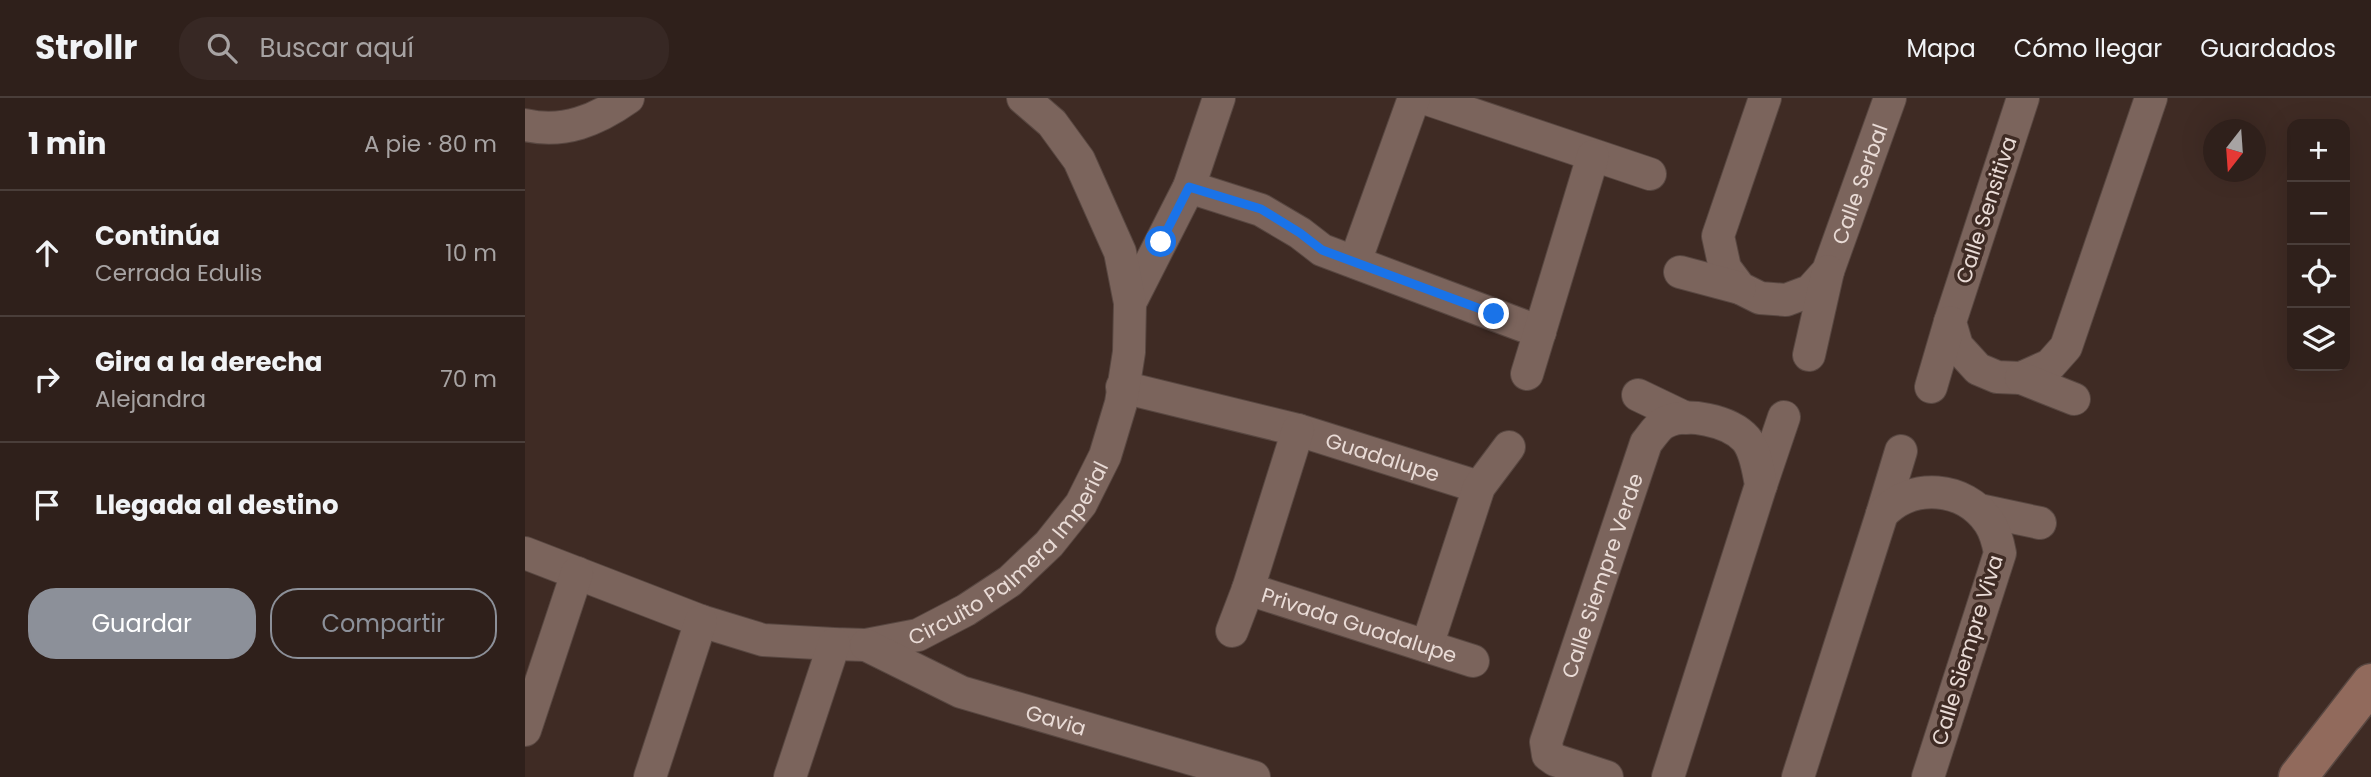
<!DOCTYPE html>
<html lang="es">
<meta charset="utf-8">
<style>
body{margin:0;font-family:Poppins,sans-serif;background:#372824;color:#f1f3f6}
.controls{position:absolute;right:21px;top:21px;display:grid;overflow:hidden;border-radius:14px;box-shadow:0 7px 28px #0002}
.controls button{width:63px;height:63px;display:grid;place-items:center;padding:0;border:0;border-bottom:2px solid #4a3e3a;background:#2f201b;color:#f1f3f6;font:35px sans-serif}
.compass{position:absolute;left:1678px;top:21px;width:63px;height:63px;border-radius:50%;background:#2f201b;box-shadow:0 7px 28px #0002;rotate:197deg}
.stop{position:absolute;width:21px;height:21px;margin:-16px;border:5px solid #1a73e8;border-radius:50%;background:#fff}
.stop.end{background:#1a73e8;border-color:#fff;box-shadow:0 2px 7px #0008}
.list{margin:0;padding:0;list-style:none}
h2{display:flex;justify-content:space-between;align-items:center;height:91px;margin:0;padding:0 28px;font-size:30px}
h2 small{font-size:23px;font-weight:400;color:#a7a3a3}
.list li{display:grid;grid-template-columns:46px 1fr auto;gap:21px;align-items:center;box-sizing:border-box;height:126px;padding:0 28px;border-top:2px solid #4a3e3a}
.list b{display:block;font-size:26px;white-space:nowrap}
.list p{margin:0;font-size:23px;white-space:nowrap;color:#a7a3a3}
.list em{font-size:23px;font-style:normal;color:#a7a3a3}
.actions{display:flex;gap:14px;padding:21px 28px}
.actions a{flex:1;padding:16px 0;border:2px solid #8c9099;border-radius:28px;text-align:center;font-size:24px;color:#8c9099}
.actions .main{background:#8c9099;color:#fff}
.icon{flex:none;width:38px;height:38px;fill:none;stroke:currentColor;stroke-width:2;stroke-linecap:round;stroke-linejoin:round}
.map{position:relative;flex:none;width:1846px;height:679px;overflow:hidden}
header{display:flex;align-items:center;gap:42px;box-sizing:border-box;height:98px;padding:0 35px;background:#2f201b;border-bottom:2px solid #4a3e3a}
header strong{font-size:33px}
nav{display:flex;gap:38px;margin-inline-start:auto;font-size:24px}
.search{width:490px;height:63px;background:#372824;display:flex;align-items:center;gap:18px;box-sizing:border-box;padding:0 24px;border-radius:28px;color:#a7a3a3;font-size:26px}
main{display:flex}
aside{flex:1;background:#2f201b}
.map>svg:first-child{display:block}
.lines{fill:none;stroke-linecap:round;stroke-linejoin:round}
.street-casing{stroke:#584741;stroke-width:34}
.secondary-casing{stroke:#584741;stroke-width:41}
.street{stroke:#7b645c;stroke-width:32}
.secondary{stroke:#916a5c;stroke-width:38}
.route{stroke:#1a73e8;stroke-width:9}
.labels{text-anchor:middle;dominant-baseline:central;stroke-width:7;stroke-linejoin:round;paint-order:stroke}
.street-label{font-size:21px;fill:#e9dbd6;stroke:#3f2b24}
</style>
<header>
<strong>Strollr</strong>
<div class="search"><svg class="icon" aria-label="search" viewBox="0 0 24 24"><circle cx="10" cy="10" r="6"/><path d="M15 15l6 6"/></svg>Buscar aquí</div>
<nav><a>Mapa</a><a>Cómo llegar</a><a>Guardados</a></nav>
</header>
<main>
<aside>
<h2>1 min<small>A pie · 80 m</small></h2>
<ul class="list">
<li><svg class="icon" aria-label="ahead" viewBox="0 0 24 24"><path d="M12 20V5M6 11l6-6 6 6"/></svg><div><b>Continúa</b><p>Cerrada Edulis</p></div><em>10 m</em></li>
<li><svg class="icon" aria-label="right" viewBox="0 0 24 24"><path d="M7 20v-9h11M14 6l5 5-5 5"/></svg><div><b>Gira a la derecha</b><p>Alejandra</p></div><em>70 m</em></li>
<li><svg class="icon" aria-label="arrive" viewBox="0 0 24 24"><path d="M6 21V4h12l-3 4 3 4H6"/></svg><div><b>Llegada al destino</b></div></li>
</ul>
<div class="actions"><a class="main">Guardar</a><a>Compartir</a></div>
</aside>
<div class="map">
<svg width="1846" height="679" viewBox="0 0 1846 679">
<rect width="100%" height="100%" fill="#3f2b24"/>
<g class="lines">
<defs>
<g id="street">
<path d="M899 0 1125 76"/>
<path id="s1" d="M1240 0 1193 138 1200 170 1215 190 1235 200 1261 202 1285 193 1303 173 1365 0"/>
<path d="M1498 0 1425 224 1432 248 1453 271 1472 279 1496 280 1525 267 1541 249 1626 0"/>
<path d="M0 27C39 36 72 22 103 0"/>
<path d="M664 89 736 112 775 135 797 152 1015 234"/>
<path d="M830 164 889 0"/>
<path d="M1155 174 1215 190"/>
<path d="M605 205 664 89 694 0"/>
<path d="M1284 257 1303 173"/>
<path d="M1002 276 1068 58"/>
<path d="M1496 280 1549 301"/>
<path id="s2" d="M597 289 773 332 954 389"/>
<path d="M1406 289 1425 224"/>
<path d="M1113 297 1161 320"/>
<path d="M1236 387 1259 319"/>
<path d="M1454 412 1515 425"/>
<path d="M1357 416 1376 353"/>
<path id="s3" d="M0 455 176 523 238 542 309 546 341 547 393 537 441 512 485 483 524 446 556 406 580 358 596 305 604 254 605 205 595 154 554 62 527 25 498 0"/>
<path id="s4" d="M723 491 948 563"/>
<path d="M707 533 723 491 773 332"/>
<path id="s5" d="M341 547 436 594 729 679"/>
<path d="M902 548 954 389 984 349"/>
<path d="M0 632 52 475"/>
<path d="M125 679 176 523"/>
<path d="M265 679 309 546"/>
<path id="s6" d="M1082 679 1030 662 1023 657 1021 644 1121 345C1126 339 1132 329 1139 325 1161 313 1205 323 1221 341 1231 353 1233 372 1236 387L1143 679"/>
<path d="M1273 679 1357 416C1387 384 1439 388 1464 424 1470 433 1473 444 1475 455L1403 679"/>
</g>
<path id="secondary" d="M1773 679 1846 585"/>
</defs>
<use href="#street" class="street-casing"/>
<use href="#secondary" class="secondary-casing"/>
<use href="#street" class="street"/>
<use href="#secondary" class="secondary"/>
</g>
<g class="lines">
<path class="route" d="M636 144 664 89 736 111 775 135 797 152 969 216"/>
</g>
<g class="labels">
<g class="street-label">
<text stroke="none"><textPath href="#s1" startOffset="397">Calle Serbal</textPath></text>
<text transform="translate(1461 112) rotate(-72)">Calle Sensitiva</text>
<text stroke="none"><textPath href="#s2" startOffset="270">Guadalupe</textPath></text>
<text stroke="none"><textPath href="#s3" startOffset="534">Circuito Palmera Imperial</textPath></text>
<text stroke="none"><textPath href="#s6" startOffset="252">Calle Siempre Verde</textPath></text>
<text stroke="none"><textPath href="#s4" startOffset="117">Privada Guadalupe</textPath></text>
<text transform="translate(1442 552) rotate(-73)">Calle Siempre Viva</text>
<text stroke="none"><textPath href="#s5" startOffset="205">Gavia</textPath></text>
</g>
</g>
</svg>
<div class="controls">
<button>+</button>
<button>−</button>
<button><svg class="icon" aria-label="locate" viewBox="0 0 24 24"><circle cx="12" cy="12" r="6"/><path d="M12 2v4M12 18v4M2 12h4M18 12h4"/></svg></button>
<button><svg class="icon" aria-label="layers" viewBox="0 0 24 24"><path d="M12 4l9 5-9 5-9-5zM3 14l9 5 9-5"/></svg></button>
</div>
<svg class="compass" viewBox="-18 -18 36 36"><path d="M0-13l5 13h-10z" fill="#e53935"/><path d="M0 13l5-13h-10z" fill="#a7a3a3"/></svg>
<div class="stop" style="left:636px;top:144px"></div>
<div class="stop end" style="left:969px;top:216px"></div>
</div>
</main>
